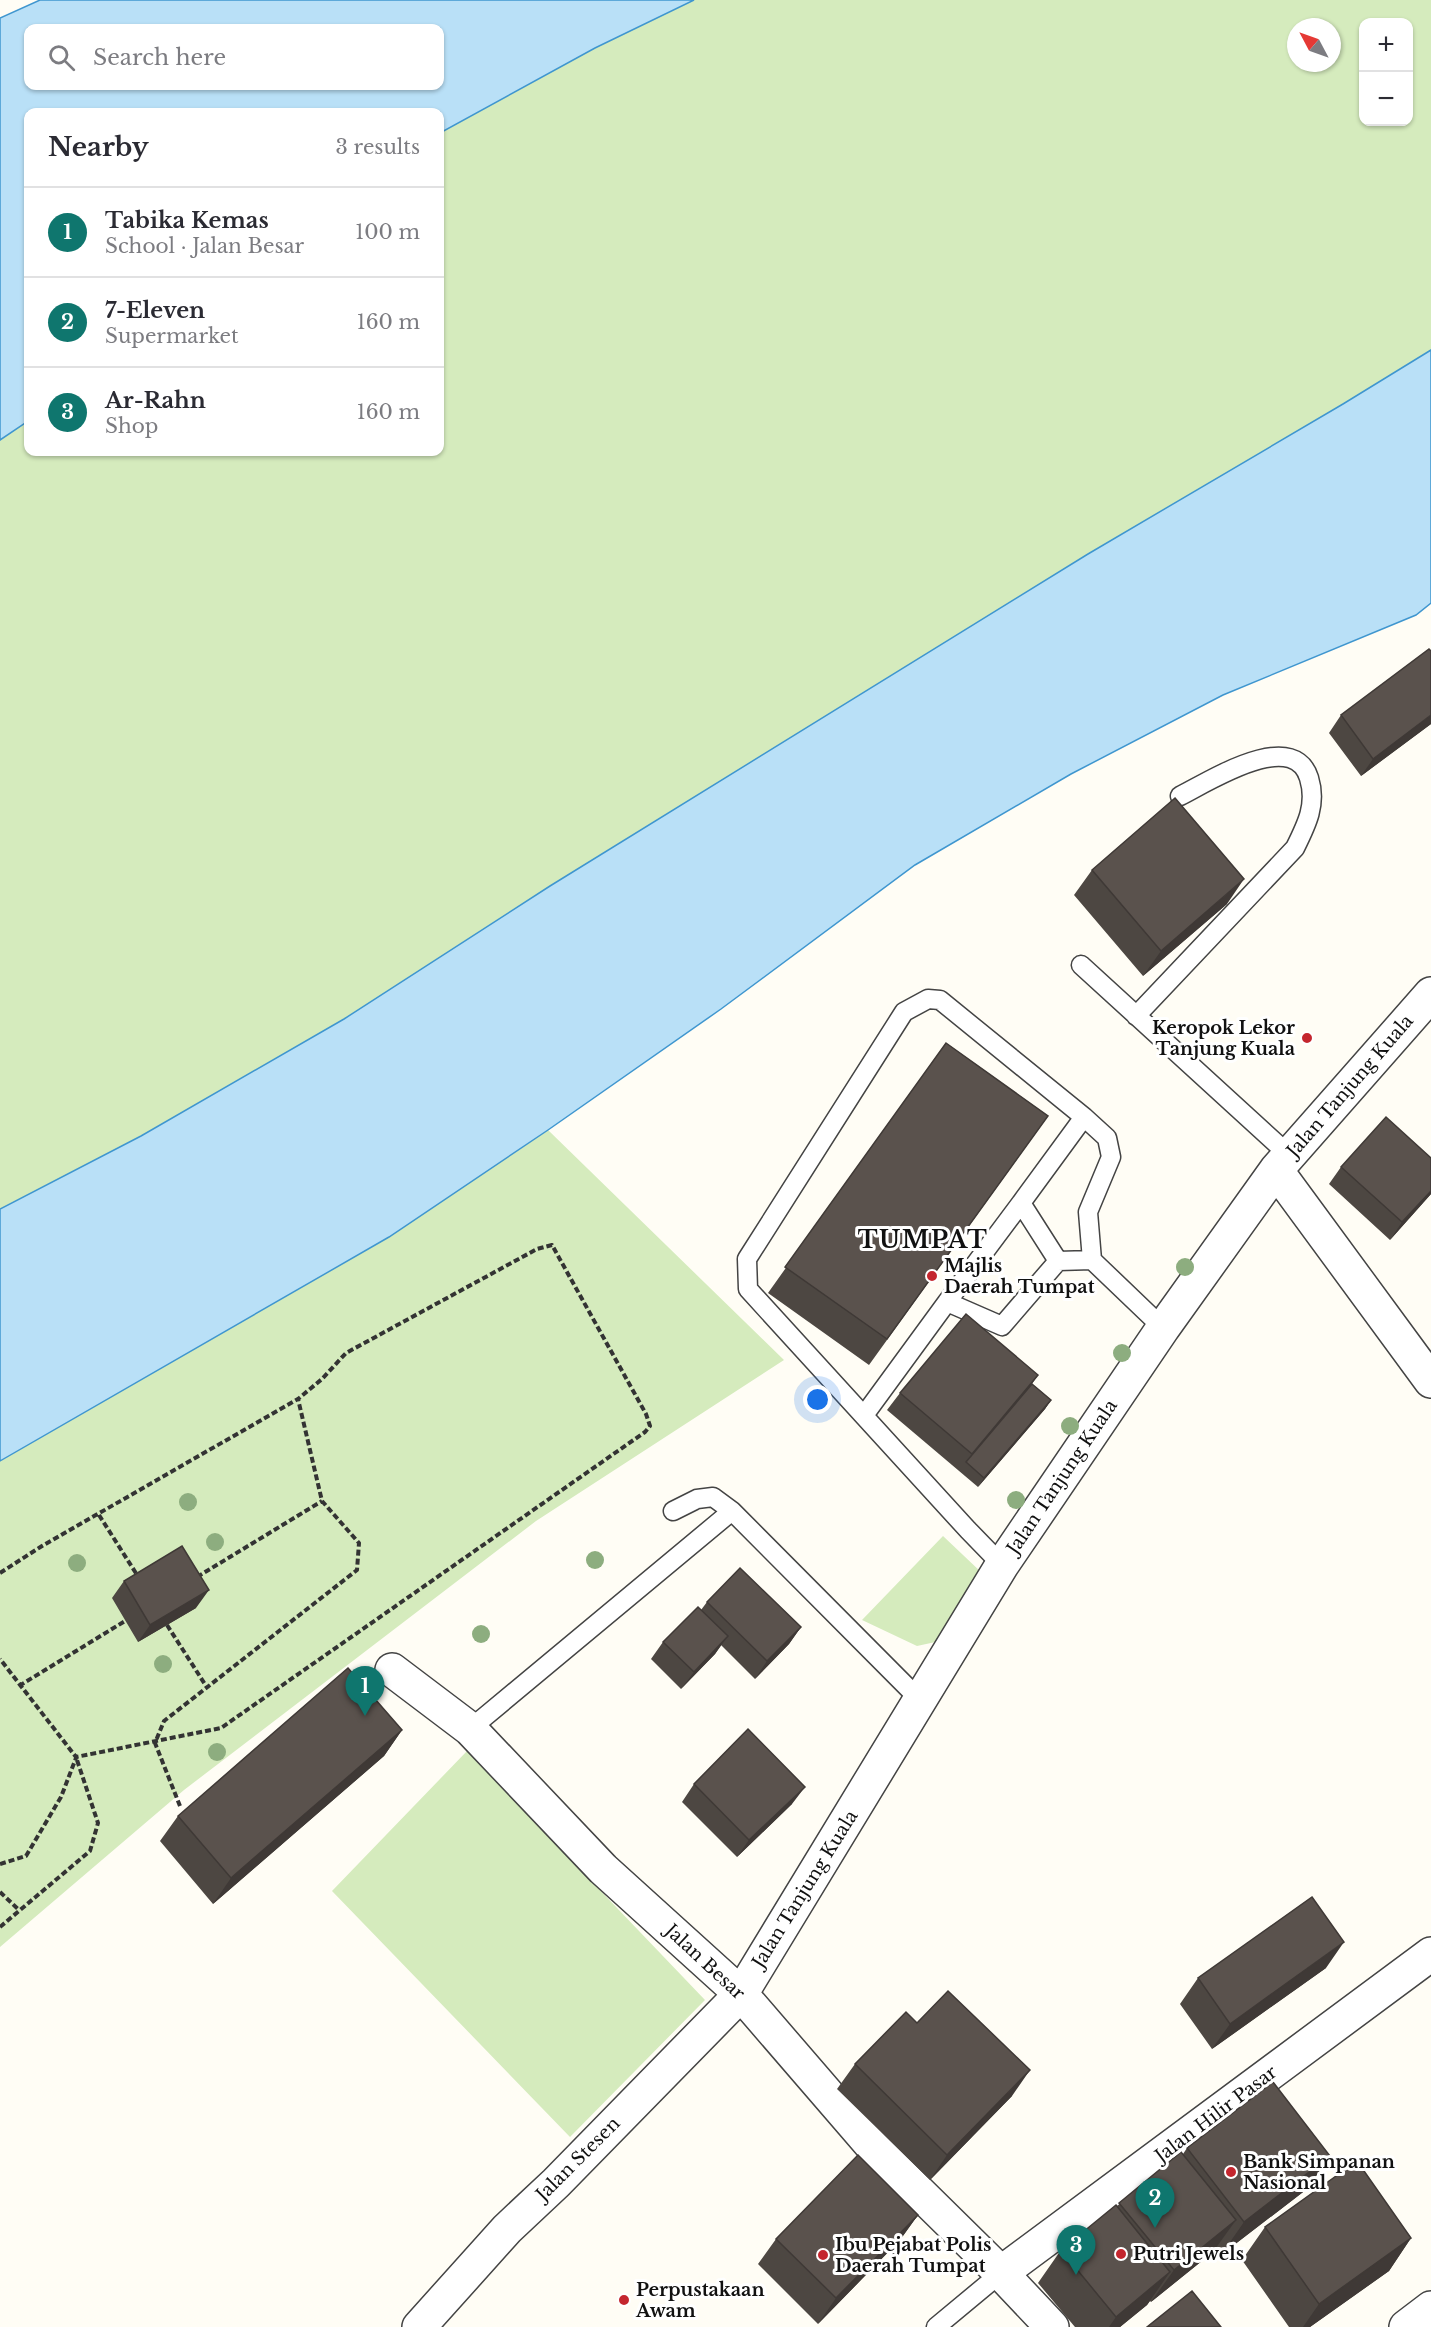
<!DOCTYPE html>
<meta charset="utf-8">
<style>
body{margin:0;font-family:"Libre Baskerville",serif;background:#f7f7f7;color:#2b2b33}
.controls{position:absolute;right:18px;top:18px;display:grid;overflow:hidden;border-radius:12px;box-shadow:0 2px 4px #0004}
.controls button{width:54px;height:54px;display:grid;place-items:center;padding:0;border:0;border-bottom:2px solid #e1e1e2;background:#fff;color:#2b2b33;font:30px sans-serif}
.compass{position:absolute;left:1287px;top:18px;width:54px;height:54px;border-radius:50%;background:#fff;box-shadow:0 2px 4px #0004;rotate:311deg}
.you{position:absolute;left:818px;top:1400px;width:21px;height:21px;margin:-15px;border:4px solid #fff;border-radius:50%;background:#1a73e8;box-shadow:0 0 0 9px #1a73e833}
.badge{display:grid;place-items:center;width:39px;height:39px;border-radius:50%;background:#0f766e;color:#fff;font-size:20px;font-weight:700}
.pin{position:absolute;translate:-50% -50px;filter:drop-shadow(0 2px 3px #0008)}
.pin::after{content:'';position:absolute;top:32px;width:21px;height:18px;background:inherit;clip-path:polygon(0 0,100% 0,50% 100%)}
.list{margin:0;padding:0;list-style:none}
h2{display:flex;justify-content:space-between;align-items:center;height:78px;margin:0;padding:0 24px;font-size:26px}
h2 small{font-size:20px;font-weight:400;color:#7c7c81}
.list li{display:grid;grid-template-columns:39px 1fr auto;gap:18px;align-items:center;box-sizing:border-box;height:90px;padding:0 24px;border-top:2px solid #e1e1e2}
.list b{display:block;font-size:22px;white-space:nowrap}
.list p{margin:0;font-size:20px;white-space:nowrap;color:#7c7c81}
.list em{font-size:20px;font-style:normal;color:#7c7c81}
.icon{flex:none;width:33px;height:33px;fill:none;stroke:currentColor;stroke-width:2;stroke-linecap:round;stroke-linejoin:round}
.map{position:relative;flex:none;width:1431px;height:2327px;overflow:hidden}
.search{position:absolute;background:#fff;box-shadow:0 2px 4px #0004;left:24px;top:24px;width:420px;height:66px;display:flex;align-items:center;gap:15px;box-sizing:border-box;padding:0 21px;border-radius:12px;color:#7c7c81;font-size:22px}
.panel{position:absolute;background:#fff;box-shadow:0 2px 4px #0004;left:24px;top:108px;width:420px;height:348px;border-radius:12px}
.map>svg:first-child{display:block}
.green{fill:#d5ebbd;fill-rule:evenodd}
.water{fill:#b9e0f7;stroke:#3f96cf;stroke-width:1.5;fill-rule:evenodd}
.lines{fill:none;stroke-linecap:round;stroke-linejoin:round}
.service-casing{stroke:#444;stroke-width:21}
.minor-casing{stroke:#444;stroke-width:36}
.path{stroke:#333;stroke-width:4;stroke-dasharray:6 3;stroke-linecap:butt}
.service{stroke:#fff;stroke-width:18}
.minor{stroke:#fff;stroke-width:33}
.tree{fill:#8dad7f}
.wall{fill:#4d4742}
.shaded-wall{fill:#3f3936}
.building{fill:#5a524d;stroke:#3f3936;stroke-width:1.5}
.poi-dot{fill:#c4262e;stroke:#fff;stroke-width:2}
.labels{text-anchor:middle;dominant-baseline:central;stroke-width:6;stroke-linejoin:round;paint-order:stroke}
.poi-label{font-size:18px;font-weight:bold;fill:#111;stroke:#fff;text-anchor:start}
.street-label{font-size:18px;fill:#111;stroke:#fff}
.district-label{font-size:24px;font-weight:bold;letter-spacing:1.5px;fill:#111;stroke:#fff}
</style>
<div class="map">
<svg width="1431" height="2327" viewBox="0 0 1431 2327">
<rect width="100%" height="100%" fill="#fffdf5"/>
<path class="green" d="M694 0H1431V350L1343 404 1088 554 550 886 344 1019 141 1136 0 1209V440L28 421V452H440V133L595 48ZM1364 22H1408V122H1364ZM1296 27H1332V63H1296Z
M548 1130 784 1360 536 1521 184 1790 0 1947V1461L389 1237Z
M943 1536 982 1573 940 1641 917 1646 862 1620Z
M467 1751 705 2000 570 2137 332 1891Z"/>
<path class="water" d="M40 0H694L595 48 440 133V112H28V421L0 440V18ZM28 28H440V86H28Z
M1431 350V603L1416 615 1223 695 1071 774 915 865 721 1009 548 1130 389 1237 0 1461V1209L141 1136 344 1019 550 886 1088 554 1343 404Z"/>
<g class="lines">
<defs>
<path id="service" d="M1081 965 1289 1155
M1136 1016 1295 848C1307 824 1317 804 1309 778 1293 727 1208 782 1180 796
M1058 1261 1021 1203 1084 1117
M947 1302 1021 1203
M865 1414 947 1302 1002 1326 1058 1261 1092 1260
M673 1511 697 1499 713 1497 732 1511 921 1701
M1002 1565 968 1530 748 1289 747 1259 904 1012 928 999 940 1000 1084 1117 1107 1138 1111 1157 1088 1212 1092 1260 1163 1328
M470 1729 732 1511
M936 2327 1001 2273"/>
<path id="minor" d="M1276 1170 1431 1381
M392 1670 470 1729 603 1869 741 1994 873 2147 1001 2273 1052 2327
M1001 2273 1431 1954
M419 2327 507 2229 556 2183 741 1994 1002 1565 1163 1328 1276 1170 1431 994
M1406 2327 1431 2308"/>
</defs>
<use href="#service" class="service-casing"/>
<use href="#minor" class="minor-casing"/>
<path class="path" d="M99 1515 139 1578
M0 1573 42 1546 298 1399 322 1379 346 1353 537 1249 552 1245 646 1414 650 1426 645 1432 221 1728 76 1757 0 1659
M197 1577 322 1501
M167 1625 208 1689
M19 1686 125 1621
M180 1806 155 1743 164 1721 357 1570 359 1543 322 1501 298 1399
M0 1864 26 1856 61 1797 76 1758
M0 1892 19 1910
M0 1927 90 1851 98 1823 76 1757"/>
<use href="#service" class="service"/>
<use href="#minor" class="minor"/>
</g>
<g class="tree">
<circle cx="1185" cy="1267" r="9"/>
<circle cx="1122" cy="1353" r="9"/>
<circle cx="1070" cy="1426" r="9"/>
<circle cx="1016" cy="1500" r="9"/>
<circle cx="188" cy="1502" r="9"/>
<circle cx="215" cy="1542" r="9"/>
<circle cx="595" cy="1560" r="9"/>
<circle cx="77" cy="1563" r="9"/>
<circle cx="481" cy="1634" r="9"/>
<circle cx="163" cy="1664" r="9"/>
<circle cx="217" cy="1752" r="9"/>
</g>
<path class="wall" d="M1341 715 1431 724 1361 776 1329 733Z
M1092 870 1227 904 1143 976 1074 895Z
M946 1043 1048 1116 869 1365 768 1293Z
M1431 1158V1194L1390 1240 1329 1184 1341 1167Z
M1038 1375 1032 1384 1051 1400 1045 1409 978 1487 887 1410 900 1393Z
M124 1581 196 1608 138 1642 112 1598Z
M707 1602 801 1627 789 1644 755 1679 721 1645 715 1654 681 1689 651 1659 663 1642 701 1610Z
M402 1730 384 1756 213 1904 160 1841 178 1816Z
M694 1784 792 1804 737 1857 682 1802Z
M1326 1968 1212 2049 1180 2004 1198 1978Z
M917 2023 1012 2096 930 2180 837 2089 855 2064Z
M1187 2148 1330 2156 1307 2189 1221 2255 1216 2248 1213 2252 1151 2302 1150 2301 1147 2305 1120 2327H1075L1038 2283 1061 2250 1183 2154Z
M918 2215 900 2240 818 2324 758 2264 776 2239Z
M1265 2227 1411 2238 1389 2271 1310 2327H1289L1242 2260Z"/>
<path class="shaded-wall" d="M1431 715V724L1361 776 1373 759Z
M1244 879 1227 904 1143 976 1161 951Z
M1431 1191V1194L1390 1240 1402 1222Z
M1051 1400 1045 1409 978 1487 984 1478Z
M209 1590 196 1608 138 1642 150 1625Z
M801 1627 789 1644 755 1679 767 1661Z
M728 1636 715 1654 681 1689 694 1672Z
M402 1730 384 1756 213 1904 231 1878Z
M805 1787 792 1804 737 1857 749 1840Z
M1344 1942 1326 1968 1212 2049 1230 2024Z
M1030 2070 1012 2096 930 2180 947 2155Z
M1330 2156 1307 2189 1221 2255 1244 2222Z
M918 2215 900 2240 818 2324 836 2298Z
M1236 2220 1213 2252 1151 2302 1174 2270Z
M1411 2238 1389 2271 1310 2327H1303L1319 2304Z
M1170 2272 1147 2305 1120 2327H1109L1116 2317Z"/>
<path class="building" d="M1429 649 1431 651V715L1373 759 1341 715Z
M1175 798 1244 879 1161 951 1092 870Z
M946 1043 1048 1116 887 1339 785 1267Z
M1386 1117 1431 1158V1191L1402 1222 1341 1167Z
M966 1314 1038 1375 972 1454 900 1393Z
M1032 1384 1051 1400 984 1478 966 1462Z
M182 1546 209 1590 150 1625 124 1581Z
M740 1568 801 1627 767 1661 707 1602Z
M698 1607 728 1636 694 1672 663 1642Z
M348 1668 402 1730 231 1878 178 1816Z
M748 1729 805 1787 749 1840 694 1784Z
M1312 1897 1344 1942 1230 2024 1198 1978Z
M948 1991 1030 2070 947 2155 855 2064 906 2012 917 2023Z
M1273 2082 1330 2156 1244 2222 1187 2148Z
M1181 2152 1236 2220 1174 2270 1119 2203Z
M858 2155 918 2215 836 2298 776 2239Z
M1357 2161 1411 2238 1319 2304 1265 2227Z
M1116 2205 1170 2272 1116 2317 1061 2250Z
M1192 2291 1221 2327H1147Z"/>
<g class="poi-dot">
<circle cx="1307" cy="1038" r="6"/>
<circle cx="932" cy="1276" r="6"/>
<circle cx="1231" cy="2172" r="6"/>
<circle cx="1121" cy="2254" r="6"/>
<circle cx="823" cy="2255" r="6"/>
<circle cx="624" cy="2300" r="6"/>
</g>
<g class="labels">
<g class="poi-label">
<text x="1295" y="1028" text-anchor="end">Keropok Lekor<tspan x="1295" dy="21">Tanjung Kuala</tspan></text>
<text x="944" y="1266">Majlis<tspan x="944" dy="21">Daerah Tumpat</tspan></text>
<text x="1243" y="2162">Bank Simpanan<tspan x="1243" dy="21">Nasional</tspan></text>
<text x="835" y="2245">Ibu Pejabat Polis<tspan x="835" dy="21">Daerah Tumpat</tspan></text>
<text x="1133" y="2254">Putri Jewels</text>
<text x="636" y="2290">Perpustakaan<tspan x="636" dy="21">Awam</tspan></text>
</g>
<g class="street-label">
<text transform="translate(1350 1086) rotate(-49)">Jalan Tanjung Kuala</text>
<text transform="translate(1062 1477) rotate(-56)">Jalan Tanjung Kuala</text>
<text transform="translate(805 1889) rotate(-58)">Jalan Tanjung Kuala</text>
<text transform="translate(705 1962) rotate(43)">Jalan Besar</text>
<text transform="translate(1216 2114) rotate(-37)">Jalan Hilir Pasar</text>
<text transform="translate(578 2159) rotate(-45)">Jalan Stesen</text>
</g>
<g class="district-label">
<text x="923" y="1239">TUMPAT</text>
</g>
</g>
</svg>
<div class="controls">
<button>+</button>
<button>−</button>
</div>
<svg class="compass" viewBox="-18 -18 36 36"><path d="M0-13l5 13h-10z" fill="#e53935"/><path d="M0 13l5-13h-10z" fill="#7c7c81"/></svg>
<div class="you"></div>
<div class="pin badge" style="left:365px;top:1716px">1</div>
<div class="pin badge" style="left:1155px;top:2228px">2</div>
<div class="pin badge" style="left:1076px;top:2275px">3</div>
<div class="search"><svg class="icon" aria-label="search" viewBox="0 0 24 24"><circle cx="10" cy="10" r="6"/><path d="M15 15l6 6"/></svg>Search here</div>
<section class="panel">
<h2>Nearby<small>3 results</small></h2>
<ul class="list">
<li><span class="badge">1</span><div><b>Tabika Kemas</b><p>School · Jalan Besar</p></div><em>100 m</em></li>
<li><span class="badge">2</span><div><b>7-Eleven</b><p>Supermarket</p></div><em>160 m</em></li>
<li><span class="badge">3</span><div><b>Ar-Rahn</b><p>Shop</p></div><em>160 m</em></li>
</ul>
</section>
</div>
